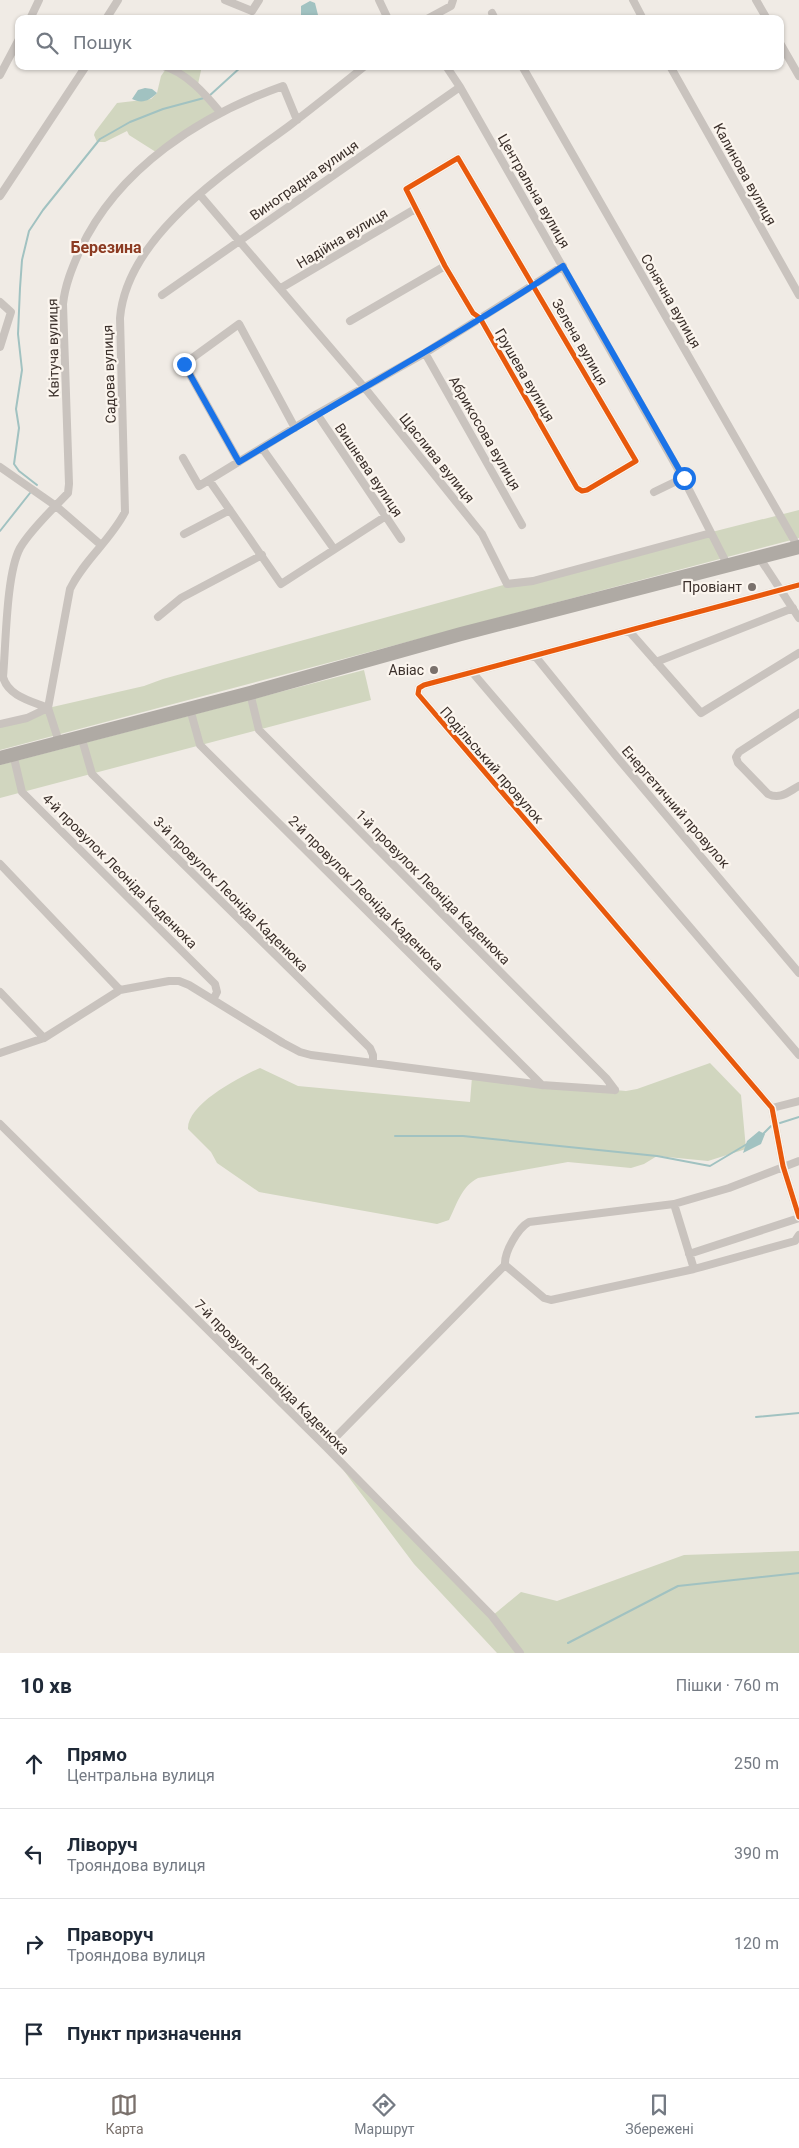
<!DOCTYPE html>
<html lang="uk">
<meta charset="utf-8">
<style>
body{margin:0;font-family:Roboto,sans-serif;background:#f6f6f7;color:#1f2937}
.stop{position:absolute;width:15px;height:15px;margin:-11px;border:4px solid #1a73e8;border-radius:50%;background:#fff}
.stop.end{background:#1a73e8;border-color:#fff;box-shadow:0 1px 5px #0008}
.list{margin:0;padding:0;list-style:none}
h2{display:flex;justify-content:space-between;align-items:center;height:65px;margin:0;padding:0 20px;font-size:21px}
h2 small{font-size:16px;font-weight:400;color:#747a83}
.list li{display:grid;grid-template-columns:32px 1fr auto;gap:15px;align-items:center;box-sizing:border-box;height:90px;padding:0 20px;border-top:1px solid #e0e1e3}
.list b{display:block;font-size:19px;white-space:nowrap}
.list p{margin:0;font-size:16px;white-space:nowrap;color:#747a83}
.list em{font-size:16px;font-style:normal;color:#747a83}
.icon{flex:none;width:28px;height:28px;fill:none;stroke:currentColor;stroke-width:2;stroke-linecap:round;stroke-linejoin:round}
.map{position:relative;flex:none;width:799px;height:1653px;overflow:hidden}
.search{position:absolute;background:#fff;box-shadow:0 1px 4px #0004;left:15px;right:15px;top:15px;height:55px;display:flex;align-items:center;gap:12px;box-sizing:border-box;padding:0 18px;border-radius:10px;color:#747a83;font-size:19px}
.sheet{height:425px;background:#fff}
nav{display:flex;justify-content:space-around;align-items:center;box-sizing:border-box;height:70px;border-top:1px solid #e0e1e3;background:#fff;font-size:14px;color:#747a83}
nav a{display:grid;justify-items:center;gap:2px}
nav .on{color:#7a716c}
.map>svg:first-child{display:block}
.green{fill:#d1d6bf}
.water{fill:#a1c2c1}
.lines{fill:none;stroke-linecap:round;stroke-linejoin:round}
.stream{stroke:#a1c2c1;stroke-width:2}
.street{stroke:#c9c3be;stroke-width:8}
.highway{stroke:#afaaa4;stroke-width:14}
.cycleway-casing{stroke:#fbf5ee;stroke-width:8}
.cycleway{stroke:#e8590c;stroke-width:5}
.route{stroke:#1a73e8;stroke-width:6}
.poi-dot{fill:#7a716c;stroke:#fbf5ee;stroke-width:2}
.labels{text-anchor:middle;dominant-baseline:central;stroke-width:4.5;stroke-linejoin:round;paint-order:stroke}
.street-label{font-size:14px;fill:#3b302b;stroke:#fbf5ee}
.poi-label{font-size:14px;fill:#3b302b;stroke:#fbf5ee;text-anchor:end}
.quarter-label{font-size:16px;font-weight:bold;fill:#8c3b22;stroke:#fbf5ee}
</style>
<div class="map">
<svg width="799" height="1653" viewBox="0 0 799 1653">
<rect width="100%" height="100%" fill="#f0ebe5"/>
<path class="green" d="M168 66H202L198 84 220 112 159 154 129 135 127 131 105 142H97L94 135 95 132 117 103 151 99 157 93 161 76Z
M799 510V538L0 750V724L48 708 144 686 163 679 507 584Z
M364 670 371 700 0 798V765Z
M710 1063 741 1095 746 1149 708 1161 657 1156 644 1164 631 1168 568 1162 478 1178C461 1187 457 1204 449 1220L437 1224 259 1192 217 1163 211 1152 188 1129C187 1104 240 1077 260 1068L298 1086 470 1102 472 1077 626 1091 637 1089Z
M326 1447 492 1616 521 1592 557 1601 684 1555 799 1551V1653H497L414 1564Z"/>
<path class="water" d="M310 1 315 3 319 19H301V6Z
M145 88 152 89 157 93C149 101 142 104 132 99L138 90Z
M759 1131 765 1134 761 1144 743 1153 747 1141Z"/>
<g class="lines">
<path class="stream" d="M208 97 242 66
M37 485 19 471 14 464 19 428 16 409 22 370 18 334 20 288 22 260 29 231 43 210 100 139 130 122 163 109 204 98
M0 531 30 493
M780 1123 799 1117
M762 1135 771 1126
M395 1136H463L657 1156 710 1166 747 1144
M756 1417 799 1413
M568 1643 678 1586 799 1573"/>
<path class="street" d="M225 0 252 11 259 0
M379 0 388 19
M633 0 643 19
M756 0 767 19
M492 13 495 19
M30 19 39 0
M106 19 118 0
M427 19 451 6 453 0
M780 43 799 76
M163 66C186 72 206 95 220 112
M446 66 460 87 683 478 728 566
M522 66 798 547
M670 66 799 295
M0 75 19 39
M458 158 636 461 587 490 582 491 577 488 480 318 473 313 445 266 406 189Z
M200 195 364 387 482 534 507 584 533 581 711 533
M0 196 86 66
M281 288 415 209
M162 295 460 87
M0 302 11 312 0 347
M350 321 445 266
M425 353 522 525
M317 414 401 539
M262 448 334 549
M183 458 199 486 317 414 425 353 563 266
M239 462 184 364 239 324 295 428
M0 467 56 506 101 545
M209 480 281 584 386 516
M654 492 683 478
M184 534 230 510
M759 557 799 618
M799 585 424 685 419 688 418 694 772 1108 783 1166 799 1217
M158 617 181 598 262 555
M629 631 701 713 799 653
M535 656 616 756 799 973
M656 662 793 608
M472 672 799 1055
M250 693 259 730 606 1078 615 1090
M48 708C31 701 8 696 3 677 6 645 6 574 20 548 31 529 53 509 68 493L69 484 63 304C65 285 72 268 80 250 118 168 201 115 283 86L297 120
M190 709 200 745 542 1085
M799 713 739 752 736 757 738 763 768 794C780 800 788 792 799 786
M0 724 27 718 48 708
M81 736 92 774 370 1048 373 1055V1063
M59 742 48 708 70 589C84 560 110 541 125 512L120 318C127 235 228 171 289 126 315 106 340 86 365 66
M13 754 22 792 215 984 217 992 213 1000
M0 864 120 990
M0 992 44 1038
M0 1053 44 1038 120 990 169 981H179L189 985 283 1043 300 1052 311 1055 542 1085 615 1090
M772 1108 799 1101
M0 1124 326 1447 492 1616 520 1653
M799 1161 729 1188 674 1204 529 1222C518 1228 504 1252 505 1265L544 1298 551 1300 694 1269 795 1241 799 1235
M674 1204 694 1269
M689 1254 799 1218
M326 1447 505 1265"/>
<path class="highway" d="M0 758 250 693 461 634 799 547"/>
<defs>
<path id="cycleway" d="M458 158 636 461 587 490 582 491 577 488 480 318 473 313 445 266 406 189Z
M799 585 424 685 419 688 418 694 772 1108 783 1166 799 1217"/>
</defs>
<use href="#cycleway" class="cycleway-casing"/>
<use href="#cycleway" class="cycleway"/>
</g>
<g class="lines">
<path class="route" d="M184 364 239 462C347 396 458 336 563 266L684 478"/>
</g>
<g class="poi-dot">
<circle cx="752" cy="587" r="5"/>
<circle cx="434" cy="670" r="5"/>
</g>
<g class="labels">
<g class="street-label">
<text transform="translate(745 174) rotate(61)">Калинова вулиця</text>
<text transform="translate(304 180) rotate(-35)">Виноградна вулиця</text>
<text transform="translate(534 191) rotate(60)">Центральна вулиця</text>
<text transform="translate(342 238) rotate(-31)">Надійна вулиця</text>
<text transform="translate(671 301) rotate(60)">Сонячна вулиця</text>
<text transform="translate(580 342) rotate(60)">Зелена вулиця</text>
<text transform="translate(53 348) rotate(-91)">Квітуча вулиця</text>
<text transform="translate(109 374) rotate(-92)">Садова вулиця</text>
<text transform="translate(525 375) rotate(60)">Грушева вулиця</text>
<text transform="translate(485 433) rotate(60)">Абрикосова вулиця</text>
<text transform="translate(437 458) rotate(51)">Щаслива вулиця</text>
<text transform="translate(369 470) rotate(56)">Вишнева вулиця</text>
<text transform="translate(492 765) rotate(49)">Подільський провулок</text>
<text transform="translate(676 807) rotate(49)">Енергетичний провулок</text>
<text transform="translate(120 871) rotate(45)">4-й провулок Леоніда Каденюка</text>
<text transform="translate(433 887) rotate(45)">1-й провулок Леоніда Каденюка</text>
<text transform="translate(366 893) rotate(45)">2-й провулок Леоніда Каденюка</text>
<text transform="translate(231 894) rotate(45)">3-й провулок Леоніда Каденюка</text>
<text transform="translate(272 1377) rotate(45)">7-й провулок Леоніда Каденюка</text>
</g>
<g class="poi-label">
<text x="742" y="587">Провіант</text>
<text x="424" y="670">Авіас</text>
</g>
<g class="quarter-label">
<text x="106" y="247">Березина</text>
</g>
</g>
</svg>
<div class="stop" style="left:684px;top:478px"></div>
<div class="stop end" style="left:184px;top:364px"></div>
<div class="search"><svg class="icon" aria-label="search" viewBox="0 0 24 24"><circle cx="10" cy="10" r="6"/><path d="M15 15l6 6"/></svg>Пошук</div>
</div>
<section class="sheet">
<h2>10 хв<small>Пішки · 760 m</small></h2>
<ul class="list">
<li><svg class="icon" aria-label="ahead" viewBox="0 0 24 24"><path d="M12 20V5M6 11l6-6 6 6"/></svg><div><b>Прямо</b><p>Центральна вулиця</p></div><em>250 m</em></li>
<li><svg class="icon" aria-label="left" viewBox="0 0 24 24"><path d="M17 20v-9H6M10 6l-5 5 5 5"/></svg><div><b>Ліворуч</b><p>Трояндова вулиця</p></div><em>390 m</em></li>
<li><svg class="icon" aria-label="right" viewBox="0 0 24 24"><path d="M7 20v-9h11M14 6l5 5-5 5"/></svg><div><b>Праворуч</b><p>Трояндова вулиця</p></div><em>120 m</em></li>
<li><svg class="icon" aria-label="arrive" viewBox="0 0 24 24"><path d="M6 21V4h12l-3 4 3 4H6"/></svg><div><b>Пункт призначення</b></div></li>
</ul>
</section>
<nav>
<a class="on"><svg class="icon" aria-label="map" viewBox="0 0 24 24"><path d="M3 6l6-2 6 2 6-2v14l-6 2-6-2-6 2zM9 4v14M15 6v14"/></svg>Карта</a>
<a><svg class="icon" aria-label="directions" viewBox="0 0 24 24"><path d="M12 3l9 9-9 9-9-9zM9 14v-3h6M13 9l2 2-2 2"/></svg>Маршрут</a>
<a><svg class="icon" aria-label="saved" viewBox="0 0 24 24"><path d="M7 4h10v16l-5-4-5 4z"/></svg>Збережені</a>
</nav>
